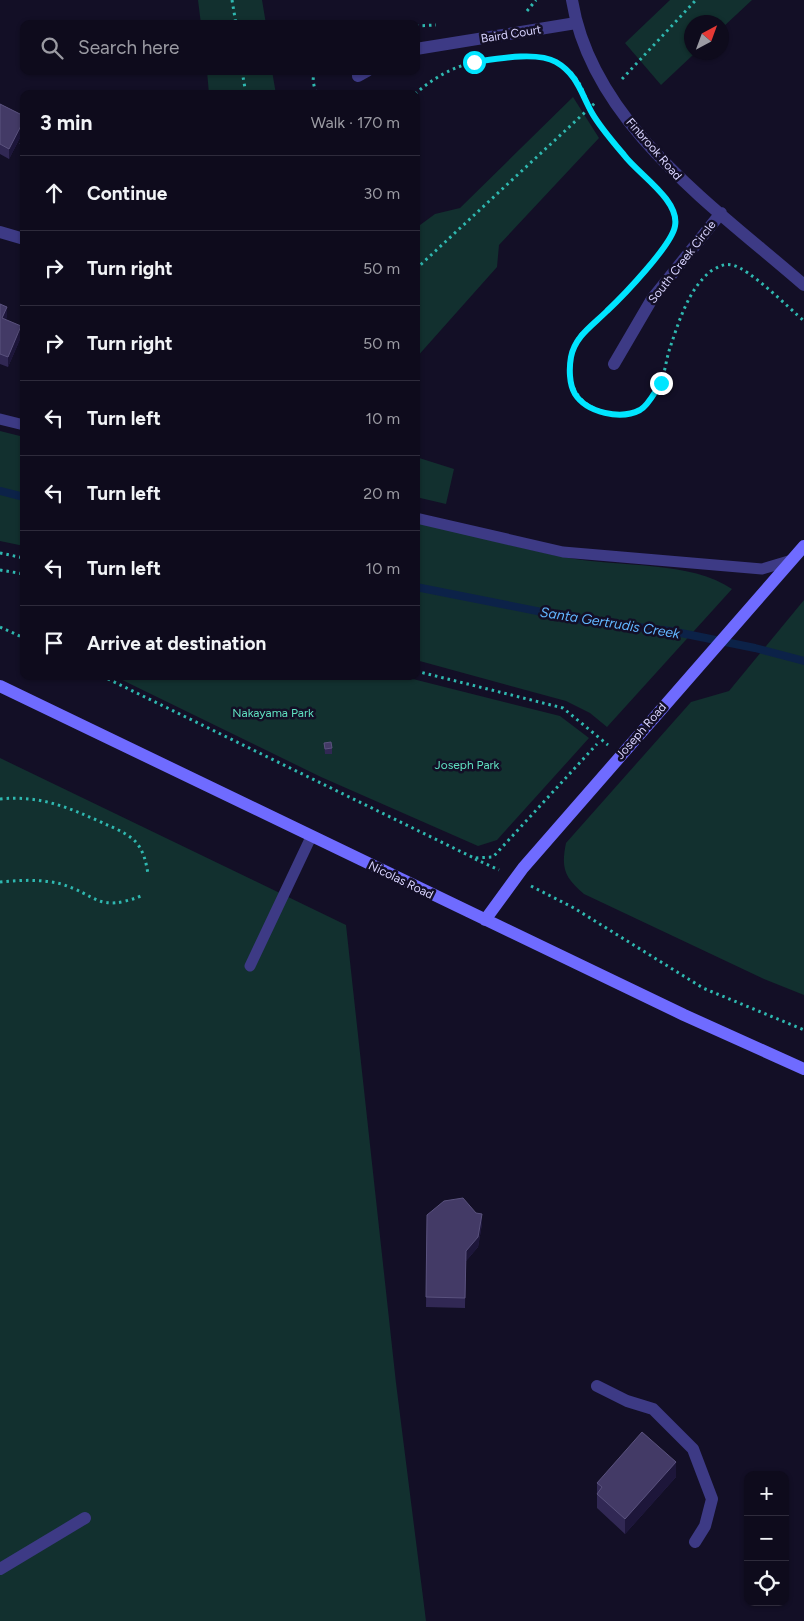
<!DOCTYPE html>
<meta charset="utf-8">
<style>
body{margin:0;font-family:Figtree,sans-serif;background:#1c1929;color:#f1f3f6}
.controls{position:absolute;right:15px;bottom:15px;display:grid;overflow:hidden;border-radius:10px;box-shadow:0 1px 4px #0004}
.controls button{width:45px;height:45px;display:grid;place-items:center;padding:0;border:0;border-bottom:1px solid #2e2b3b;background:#0e0b1c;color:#f1f3f6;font:25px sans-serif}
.compass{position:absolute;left:684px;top:15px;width:45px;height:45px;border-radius:50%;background:#0e0b1c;box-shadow:0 1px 4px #0004;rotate:41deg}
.stop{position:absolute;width:15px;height:15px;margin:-11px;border:4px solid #00e5ff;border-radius:50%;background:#fff}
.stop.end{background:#00e5ff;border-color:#fff;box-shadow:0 1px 5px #0008}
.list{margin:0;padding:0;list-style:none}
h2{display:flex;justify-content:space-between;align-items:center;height:65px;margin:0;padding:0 20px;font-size:21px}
h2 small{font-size:16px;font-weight:400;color:#9b9ba3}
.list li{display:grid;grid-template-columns:32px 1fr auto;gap:15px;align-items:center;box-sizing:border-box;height:75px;padding:0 20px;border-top:1px solid #2e2b3b}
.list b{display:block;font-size:19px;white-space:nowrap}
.list em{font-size:16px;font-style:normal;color:#9b9ba3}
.icon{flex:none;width:28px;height:28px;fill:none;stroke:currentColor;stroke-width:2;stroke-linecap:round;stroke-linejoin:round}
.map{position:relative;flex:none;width:804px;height:1621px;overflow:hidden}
.search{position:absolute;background:#0e0b1c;box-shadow:0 1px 4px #0004;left:20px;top:20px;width:400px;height:55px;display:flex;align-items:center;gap:12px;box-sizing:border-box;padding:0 18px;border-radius:10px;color:#9b9ba3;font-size:19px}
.panel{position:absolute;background:#0e0b1c;box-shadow:0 1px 4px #0004;left:20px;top:90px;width:400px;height:590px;border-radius:10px}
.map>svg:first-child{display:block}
.green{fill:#12302f}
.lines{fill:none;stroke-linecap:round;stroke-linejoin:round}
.stream{stroke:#0c2248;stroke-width:8}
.path{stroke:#2fb8b0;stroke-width:3;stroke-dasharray:2.5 4;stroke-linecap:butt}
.lane{stroke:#3d3a85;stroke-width:11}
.street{stroke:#3d3a85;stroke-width:12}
.secondary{stroke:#6f6bff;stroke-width:12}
.wall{fill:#312854}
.shaded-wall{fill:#1d163a}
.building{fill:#433a66;stroke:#5a527e}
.route{stroke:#00e5ff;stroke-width:6}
.labels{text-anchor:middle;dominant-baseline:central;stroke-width:5;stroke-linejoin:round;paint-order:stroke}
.street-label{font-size:12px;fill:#d9d4ff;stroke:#130f26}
.park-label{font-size:12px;fill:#5fe0c0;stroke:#130f26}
.water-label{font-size:14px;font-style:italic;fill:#62b6ff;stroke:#130f26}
</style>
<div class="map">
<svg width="804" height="1621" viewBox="0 0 804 1621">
<rect width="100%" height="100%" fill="#130f26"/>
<path class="green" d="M198 0H262L266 24H201Z
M670 0H752L722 28V22H692V52L695 53 661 85 625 43Z
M207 71H272L276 94H209Z
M573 97 599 138 499 245 497 267 416 358V228L435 214 460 208Z
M0 431 24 437V546L0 541Z
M416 457 454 469 446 504 416 497Z
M416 522C467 534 518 548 569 558 618 567 692 561 732 589L607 727 590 713 566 701 416 660Z
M804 600V995L764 979 584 894C564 877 561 868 566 843L691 702 729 691Z
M114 676H401L560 716 589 738 497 840 478 846 321 777Z
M0 758 346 925 396 1383 426 1621H0Z"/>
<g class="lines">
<path class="stream" d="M0 491 24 497
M416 587 582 620 671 631 755 648 804 661"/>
<path class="path" d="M232 0 236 24
M527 11 536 0
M416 26 436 25
M242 71 246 94
M314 71 313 81 316 94
M622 79 696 0
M415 94C432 79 452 67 475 62 504 55 553 49 574 76 583 86 586 101 592 113 600 127 613 140 622 153 639 176 671 191 675 220 678 240 618 301 602 316 595 323 583 330 578 338 566 358 566 390 587 404 616 423 648 416 661 382 665 372 666 361 669 351 678 324 688 289 711 271 718 267 724 263 732 265 749 268 789 308 804 321
M416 269 595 103
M0 553 24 558
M0 570 24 574
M0 627 24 638
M416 671 563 708 608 745
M102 676 474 858 493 857 597 744
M0 799C39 795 68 807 103 823 114 828 127 833 136 842 144 852 146 862 148 874
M475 859 499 870
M0 882C20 880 42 879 61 884 98 895 97 913 141 896
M531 886 574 908 703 988 804 1030"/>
<path class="lane" d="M0 419 24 425
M416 518 563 552 762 569 792 560
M250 966 311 837"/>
<path class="street" d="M572 0C592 124 716 208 804 285
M416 49 576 23
M358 76 367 71
M0 232 24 239
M614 364 652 299 721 213
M597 1386 627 1401 653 1409 693 1449 712 1499 705 1526 695 1542
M0 1569 85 1518"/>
<path class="secondary" d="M0 686 684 1015 804 1069
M485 920 523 868 804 546"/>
</g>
<path class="wall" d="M0 104 24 116V130L9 159 0 154Z
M24 136V156L20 154V144Z
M0 304 7 317 5 320 21 337 8 367 0 364Z
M324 743 332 748V754H325Z
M427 1215 482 1224 478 1247 466 1261 465 1308 426 1307Z
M676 1477 625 1534 597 1508V1483Z"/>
<path class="shaded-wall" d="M24 120V130L9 159V149Z
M7 307V317L2 329V318Z
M21 326V337L8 367V357Z
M482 1214V1224L478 1247 466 1261 465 1308 466 1251Z
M676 1462V1477L625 1534V1519Z"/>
<path class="building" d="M0 104 24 116V120L9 149 0 144Z
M24 136V146L20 144Z
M0 304 7 307 2 318 21 326 8 357 0 354Z
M331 742 332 748 325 749 324 743Z
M463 1198 476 1213 482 1214 478 1237 466 1251 465 1298 426 1297 427 1215 444 1201Z
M642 1432 676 1462 625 1519 597 1494 602 1487 597 1483Z"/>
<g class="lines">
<path class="route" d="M474 62C495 59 537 51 556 62 577 74 581 93 592 113 600 127 613 142 624 155 638 174 680 200 675 226 672 245 623 296 607 311 593 325 575 336 571 357 569 368 569 384 575 394 587 413 621 420 640 410 649 405 655 391 661 383"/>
</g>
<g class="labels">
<g class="street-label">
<text transform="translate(511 34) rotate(-9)">Baird Court</text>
<text transform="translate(654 149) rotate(49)">Finbrook Road</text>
<text transform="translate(682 262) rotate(-52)">South Creek Circle</text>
<text transform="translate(641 731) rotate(-49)">Joseph Road</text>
<text transform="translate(401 880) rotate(26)">Nicolas Road</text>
</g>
<g class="park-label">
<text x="273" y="713">Nakayama Park</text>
<text x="467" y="765">Joseph Park</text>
</g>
<g class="water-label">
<text transform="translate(610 623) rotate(9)">Santa Gertrudis Creek</text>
</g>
</g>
</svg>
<div class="controls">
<button>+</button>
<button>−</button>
<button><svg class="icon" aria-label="locate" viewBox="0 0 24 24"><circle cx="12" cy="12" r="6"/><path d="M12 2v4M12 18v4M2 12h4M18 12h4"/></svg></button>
</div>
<svg class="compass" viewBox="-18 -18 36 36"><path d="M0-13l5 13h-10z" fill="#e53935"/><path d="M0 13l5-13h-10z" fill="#9b9ba3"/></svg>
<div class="stop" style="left:474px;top:62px"></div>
<div class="stop end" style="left:661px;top:383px"></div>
<div class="search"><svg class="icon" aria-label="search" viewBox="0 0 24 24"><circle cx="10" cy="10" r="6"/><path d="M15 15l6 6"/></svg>Search here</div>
<section class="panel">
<h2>3 min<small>Walk · 170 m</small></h2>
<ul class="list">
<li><svg class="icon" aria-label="ahead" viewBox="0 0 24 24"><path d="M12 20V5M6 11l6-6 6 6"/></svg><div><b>Continue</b></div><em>30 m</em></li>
<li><svg class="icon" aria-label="right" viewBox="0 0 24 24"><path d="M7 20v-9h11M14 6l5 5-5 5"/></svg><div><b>Turn right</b></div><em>50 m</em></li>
<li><svg class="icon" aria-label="right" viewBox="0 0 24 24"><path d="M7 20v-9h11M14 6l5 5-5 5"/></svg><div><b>Turn right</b></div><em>50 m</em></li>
<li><svg class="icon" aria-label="left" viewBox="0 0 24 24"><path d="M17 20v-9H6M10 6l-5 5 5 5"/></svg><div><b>Turn left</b></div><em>10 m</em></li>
<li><svg class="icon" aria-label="left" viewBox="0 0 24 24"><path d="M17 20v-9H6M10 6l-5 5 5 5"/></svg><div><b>Turn left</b></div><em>20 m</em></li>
<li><svg class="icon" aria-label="left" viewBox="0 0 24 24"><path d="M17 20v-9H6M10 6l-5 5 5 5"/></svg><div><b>Turn left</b></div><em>10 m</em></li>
<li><svg class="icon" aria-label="arrive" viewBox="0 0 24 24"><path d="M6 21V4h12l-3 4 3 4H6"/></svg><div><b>Arrive at destination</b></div></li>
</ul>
</section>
</div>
